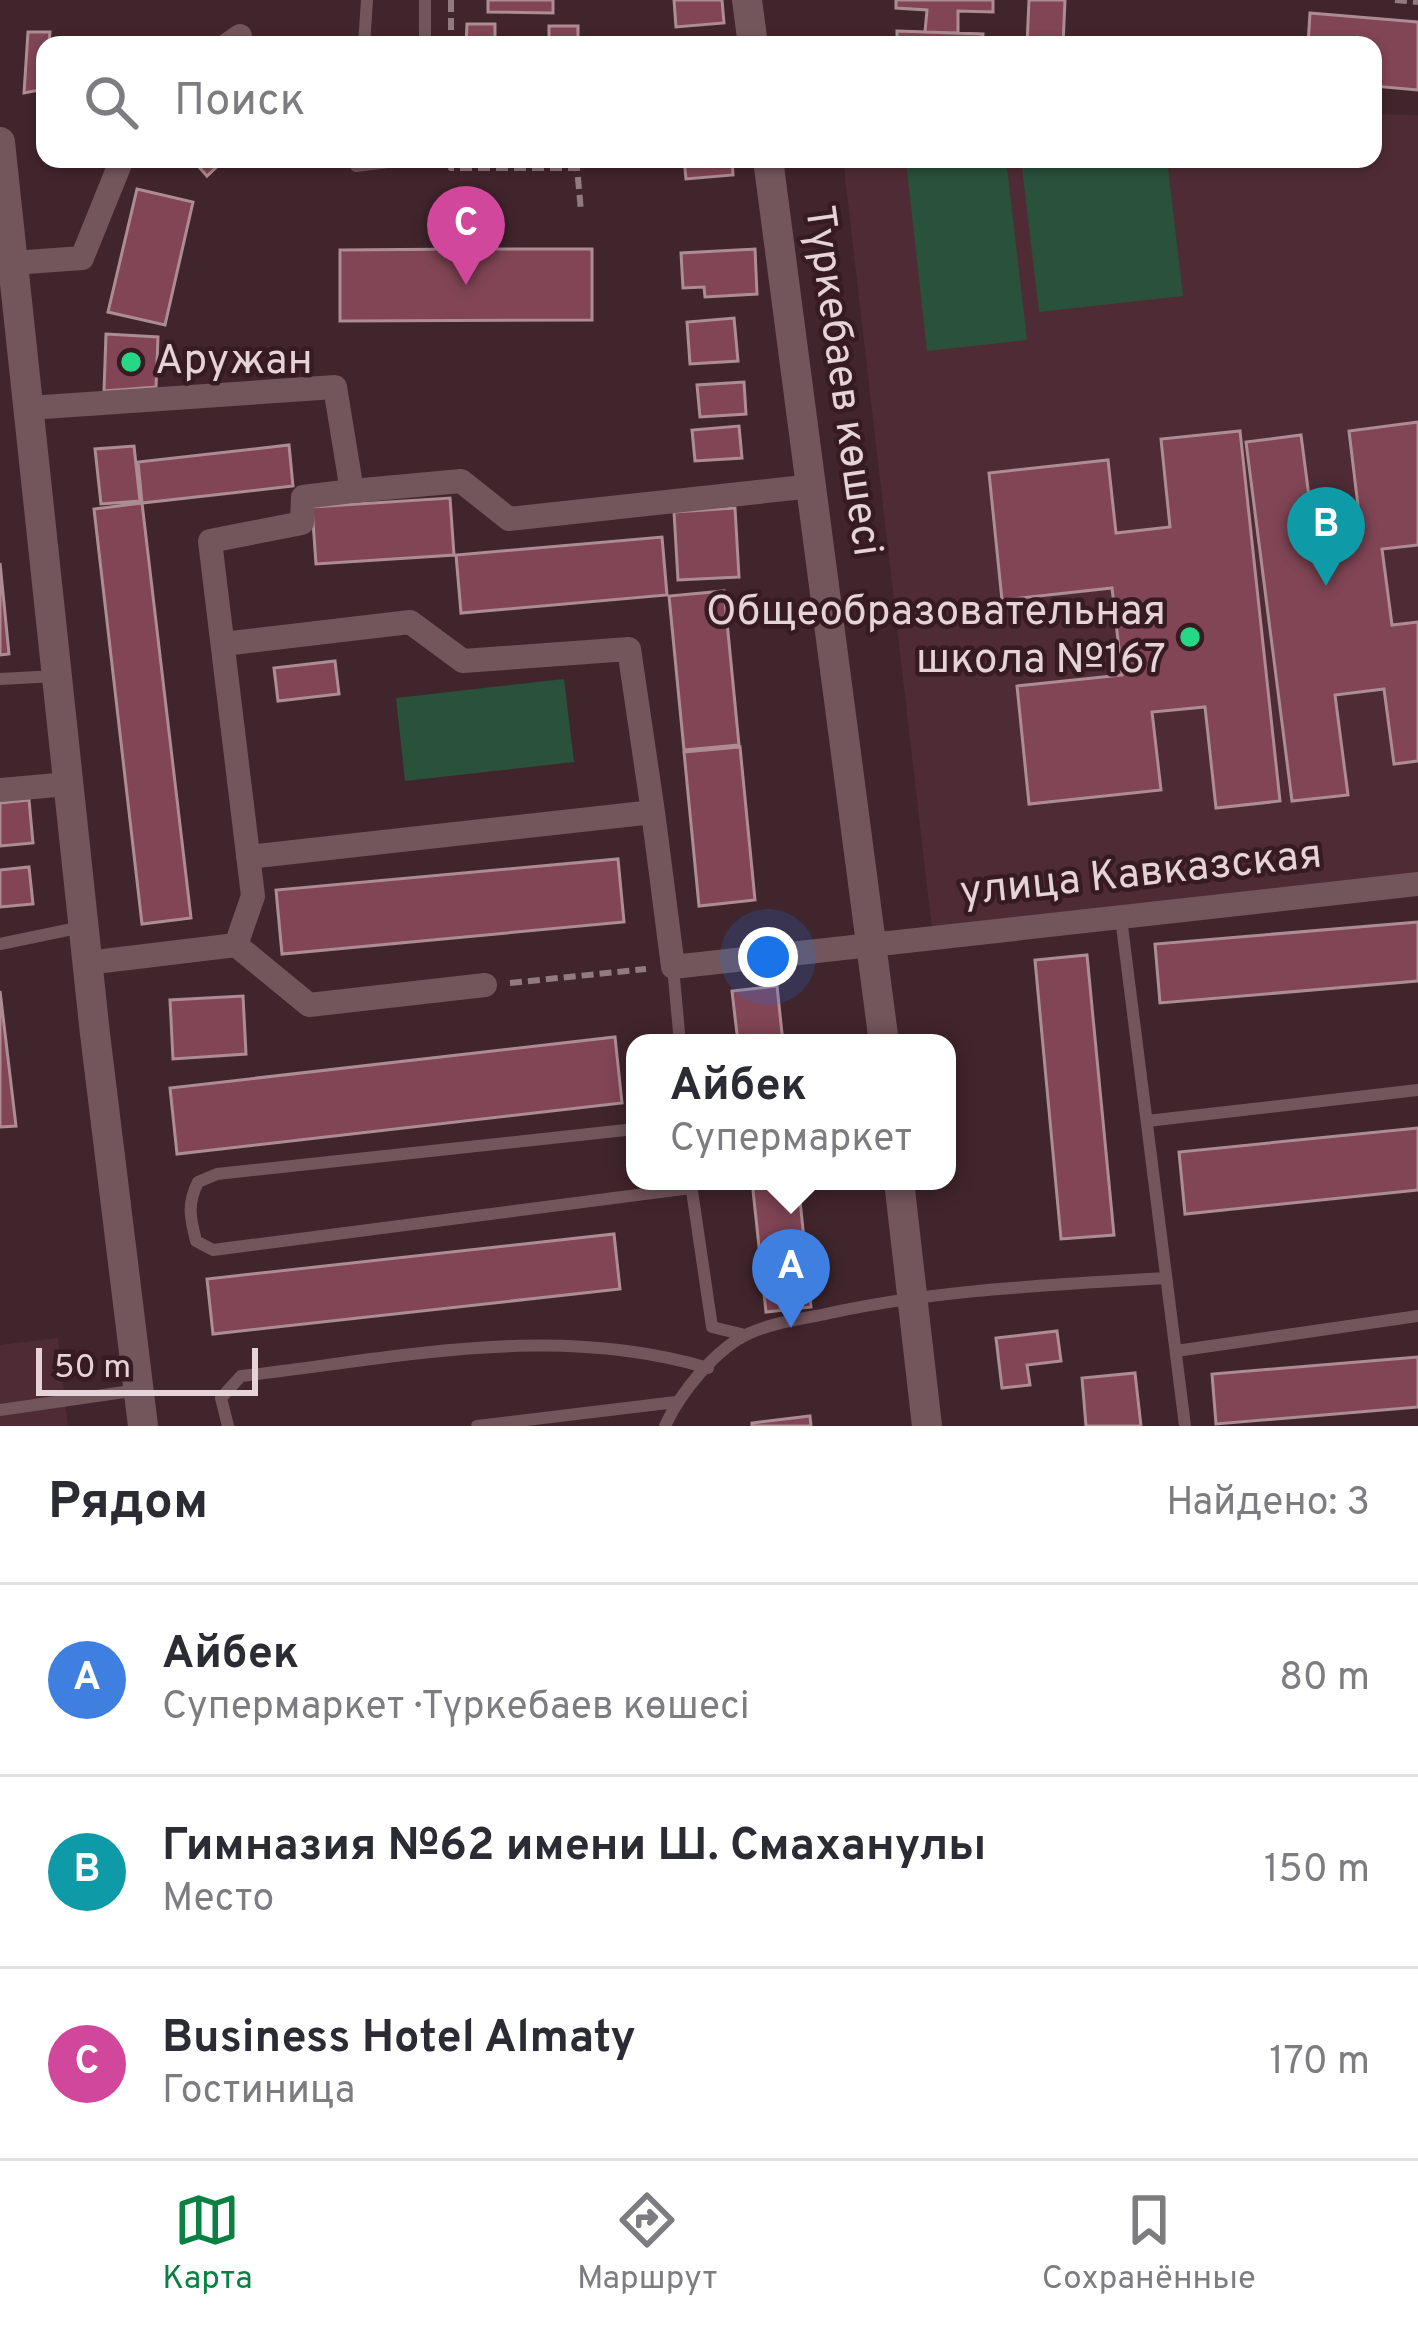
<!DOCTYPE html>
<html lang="ru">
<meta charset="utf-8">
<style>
body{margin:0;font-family:Overpass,sans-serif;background:#f7f7f7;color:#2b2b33}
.scale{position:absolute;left:36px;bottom:30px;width:222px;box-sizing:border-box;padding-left:12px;border:6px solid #e6d3d7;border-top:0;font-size:33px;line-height:42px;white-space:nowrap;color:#e6d3d7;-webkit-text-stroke:9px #361b23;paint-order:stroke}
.you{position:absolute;left:768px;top:957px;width:42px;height:42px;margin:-30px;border:9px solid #fff;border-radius:50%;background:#1a73e8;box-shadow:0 0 0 18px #1a73e833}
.badge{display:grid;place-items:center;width:78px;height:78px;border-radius:50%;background:#0b8043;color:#fff;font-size:39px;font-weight:700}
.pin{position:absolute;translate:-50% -99px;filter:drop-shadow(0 3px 6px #0008)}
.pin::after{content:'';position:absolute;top:63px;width:42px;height:36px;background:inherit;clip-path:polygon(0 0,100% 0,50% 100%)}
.popup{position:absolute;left:626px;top:1034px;width:330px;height:156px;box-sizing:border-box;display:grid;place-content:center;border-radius:24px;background:#fff;filter:drop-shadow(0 3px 9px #0005);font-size:39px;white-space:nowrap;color:#7c7c81}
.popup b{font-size:45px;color:#2b2b33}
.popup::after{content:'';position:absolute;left:50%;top:100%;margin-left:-24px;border:24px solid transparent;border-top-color:#fff}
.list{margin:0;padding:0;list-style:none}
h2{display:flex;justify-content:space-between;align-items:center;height:156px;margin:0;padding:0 48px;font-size:51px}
h2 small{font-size:39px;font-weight:400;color:#7c7c81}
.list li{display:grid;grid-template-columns:78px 1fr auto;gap:36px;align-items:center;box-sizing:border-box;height:192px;padding:0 48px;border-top:3px solid #e1e1e2}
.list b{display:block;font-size:45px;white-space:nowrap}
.list p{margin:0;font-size:39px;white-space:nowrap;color:#7c7c81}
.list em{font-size:39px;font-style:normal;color:#7c7c81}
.icon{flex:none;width:66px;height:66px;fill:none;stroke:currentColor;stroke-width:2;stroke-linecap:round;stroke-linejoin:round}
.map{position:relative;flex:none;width:1418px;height:1426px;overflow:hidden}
.search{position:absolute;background:#fff;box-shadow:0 3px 9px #0004;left:36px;right:36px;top:36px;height:132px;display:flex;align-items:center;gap:30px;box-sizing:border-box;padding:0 42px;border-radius:24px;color:#7c7c81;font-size:45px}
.sheet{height:732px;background:#fff}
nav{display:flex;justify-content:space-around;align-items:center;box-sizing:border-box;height:168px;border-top:3px solid #e1e1e2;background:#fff;font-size:33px;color:#7c7c81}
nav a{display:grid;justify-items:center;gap:6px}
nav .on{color:#0b8043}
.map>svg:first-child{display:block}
.built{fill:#4f2c35}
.green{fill:#2a5139}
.building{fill:#814555;stroke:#ae8c93;stroke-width:3}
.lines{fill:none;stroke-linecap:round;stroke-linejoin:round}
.path{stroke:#927b80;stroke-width:6;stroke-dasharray:12 6;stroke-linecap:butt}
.service{stroke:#72565c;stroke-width:12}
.minor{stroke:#72565c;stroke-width:24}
.tertiary{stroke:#72565c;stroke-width:30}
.poi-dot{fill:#26d886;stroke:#361b23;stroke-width:4.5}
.labels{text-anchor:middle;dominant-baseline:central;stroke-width:9;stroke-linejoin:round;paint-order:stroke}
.poi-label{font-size:42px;fill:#e6d3d7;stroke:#361b23;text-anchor:start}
.street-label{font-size:42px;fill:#e6d3d7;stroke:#361b23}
</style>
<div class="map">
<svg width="1418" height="1426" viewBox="0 0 1418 1426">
<rect width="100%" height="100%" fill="#41252c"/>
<path class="built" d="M1373 114 1418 115V876L932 929 843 159H1373Z
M58 1338 68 1426H0V1345Z"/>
<path class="green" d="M1006 159 1027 340 927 351 906 161Z
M1021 159H1167L1183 296 1039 312Z
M564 679 574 762 405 781 396 698Z"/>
<path class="building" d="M488 0H553V13L488 12Z
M674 0H722L724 23 676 27Z
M896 0H993V12L958 11V33L925 32 927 10 896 8Z
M1029 0H1065L1063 45H1027Z
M1310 13 1418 22V90L1373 86V45H1308Z
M467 24H495V45H466Z
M549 26H578V45H549Z
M897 31 983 34 982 45H897Z
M28 32H50L45 89 24 93Z
M192 159H225L207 176Z
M684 159H732L733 175 686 179Z
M137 189 193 202 165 325 108 312Z
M465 249H592V320L340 321V250Z
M755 249 757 294 705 297 704 287 683 288 681 253Z
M734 318 738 361 690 364 687 322Z
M106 334 158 337 156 387 104 391Z
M744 382 746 414 700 417 697 385Z
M1418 422V545L1382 549 1392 625 1418 622V761L1394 764 1384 689 1335 695 1348 795 1292 801 1246 442 1301 435 1311 512 1358 506 1349 431Z
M739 426 742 458 695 461 692 430Z
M1240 431 1280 801 1216 808 1205 707 1152 712 1161 790 1029 804 1017 686 1122 675 1112 588 1002 600 989 473 1108 460 1116 533 1170 527 1161 439Z
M289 445 293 486 142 503 138 462Z
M134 446 140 501 101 504 95 449Z
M450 498 454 555 316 564 312 507Z
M142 503 191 918 142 924 94 509Z
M735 508 739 577 678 580 674 512Z
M662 537 667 595 461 613 456 555Z
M0 563 9 654 0 655Z
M724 591 739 745 684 750 669 596Z
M335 661 339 694 278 701 274 668Z
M740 747 755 900 699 906 684 752Z
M29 800 33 843 0 846V803Z
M618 859 624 922 282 954 276 890Z
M29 867 33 904 0 907V870Z
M1418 922V981L1160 1003 1155 944Z
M1087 955 1114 1235 1061 1239 1035 960Z
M777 986 783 1043H738L732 991Z
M0 991 16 1126 0 1127Z
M243 996 246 1054 173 1059 170 1000Z
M615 1037 622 1103 177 1154 170 1088Z
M1418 1128V1190L1185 1214 1179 1152Z
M752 1181H798L811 1307 766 1312Z
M614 1234 620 1289 213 1334 207 1279Z
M1057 1331 1061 1361 1027 1365 1030 1385 1002 1388 996 1338Z
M1418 1357V1407L1216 1424 1212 1374Z
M1135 1373 1141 1426H1086L1082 1378Z
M810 1416 811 1426H752V1423Z"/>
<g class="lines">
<path class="path" d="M451 0V45
M1395 0 1418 2
M451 159V168H577L581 211
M510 983 646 969"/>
<path class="service" d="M425 0V45
M364 45 367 0
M357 159 356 166 413 159
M0 679 56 676
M1121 918 1185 1426
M0 944 82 927
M673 967 680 1043
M1147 1121 1418 1090
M635 1129 217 1174 198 1182C187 1204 190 1217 196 1241L213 1250 691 1188
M691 1184 712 1327 745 1335
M1176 1351 1418 1316
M0 1410 138 1390
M228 1426 221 1398 241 1376C399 1358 553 1322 708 1368
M477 1426 676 1402
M665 1426C680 1393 716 1348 750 1333 775 1322 803 1319 830 1313 941 1289 1053 1285 1166 1278"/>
<path class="minor" d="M227 45 240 36
M13 263 82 258 122 159
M29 408 335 387 352 491 461 481 509 519 813 486
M223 644 410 622 463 661 629 649 653 812 248 857
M0 790 68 784
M653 812 673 967 1418 884
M236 945 309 1005 485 985
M87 963 236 945 253 896 210 541 302 523 303 497 352 491"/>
<path class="tertiary" d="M747 0 753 45
M0 142 95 1034 143 1426
M768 159 884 1043
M899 1181 927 1426"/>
</g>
<g class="poi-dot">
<circle cx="131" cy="362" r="12"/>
<circle cx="1190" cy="637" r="12"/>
</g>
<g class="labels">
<g class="poi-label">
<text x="155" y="362">Аружан</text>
<text x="1166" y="613" text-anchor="end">Общеобразовательная<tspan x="1166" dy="48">школа №167</tspan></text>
</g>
<g class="street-label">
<text transform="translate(841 381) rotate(82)">Түркебаев көшесі</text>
<text transform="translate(1141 875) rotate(-6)">улица Кавказская</text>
</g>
</g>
</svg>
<div class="scale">50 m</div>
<div class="you"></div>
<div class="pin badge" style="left:791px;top:1328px;background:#3f7fe0">A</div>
<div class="popup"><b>Айбек</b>Супермаркет</div>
<div class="pin badge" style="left:1326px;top:586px;background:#0f9aa8">B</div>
<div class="pin badge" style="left:466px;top:285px;background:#d1479c">C</div>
<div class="search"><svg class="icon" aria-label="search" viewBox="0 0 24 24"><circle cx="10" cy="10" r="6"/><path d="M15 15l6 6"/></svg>Поиск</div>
</div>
<section class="sheet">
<h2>Рядом<small>Найдено: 3</small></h2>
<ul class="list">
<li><span class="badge" style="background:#3f7fe0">A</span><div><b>Айбек</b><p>Супермаркет · Түркебаев көшесі</p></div><em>80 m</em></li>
<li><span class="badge" style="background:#0f9aa8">B</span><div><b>Гимназия №62 имени Ш. Смаханулы</b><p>Место</p></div><em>150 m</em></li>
<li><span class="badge" style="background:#d1479c">C</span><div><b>Business Hotel Almaty</b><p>Гостиница</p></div><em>170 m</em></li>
</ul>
</section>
<nav>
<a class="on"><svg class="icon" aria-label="map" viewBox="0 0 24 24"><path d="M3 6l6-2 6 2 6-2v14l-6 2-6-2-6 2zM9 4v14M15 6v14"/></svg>Карта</a>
<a><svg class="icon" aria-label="directions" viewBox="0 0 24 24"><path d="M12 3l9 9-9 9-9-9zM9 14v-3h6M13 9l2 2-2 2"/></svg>Маршрут</a>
<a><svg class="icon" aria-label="saved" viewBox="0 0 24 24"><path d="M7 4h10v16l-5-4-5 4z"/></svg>Сохранённые</a>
</nav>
